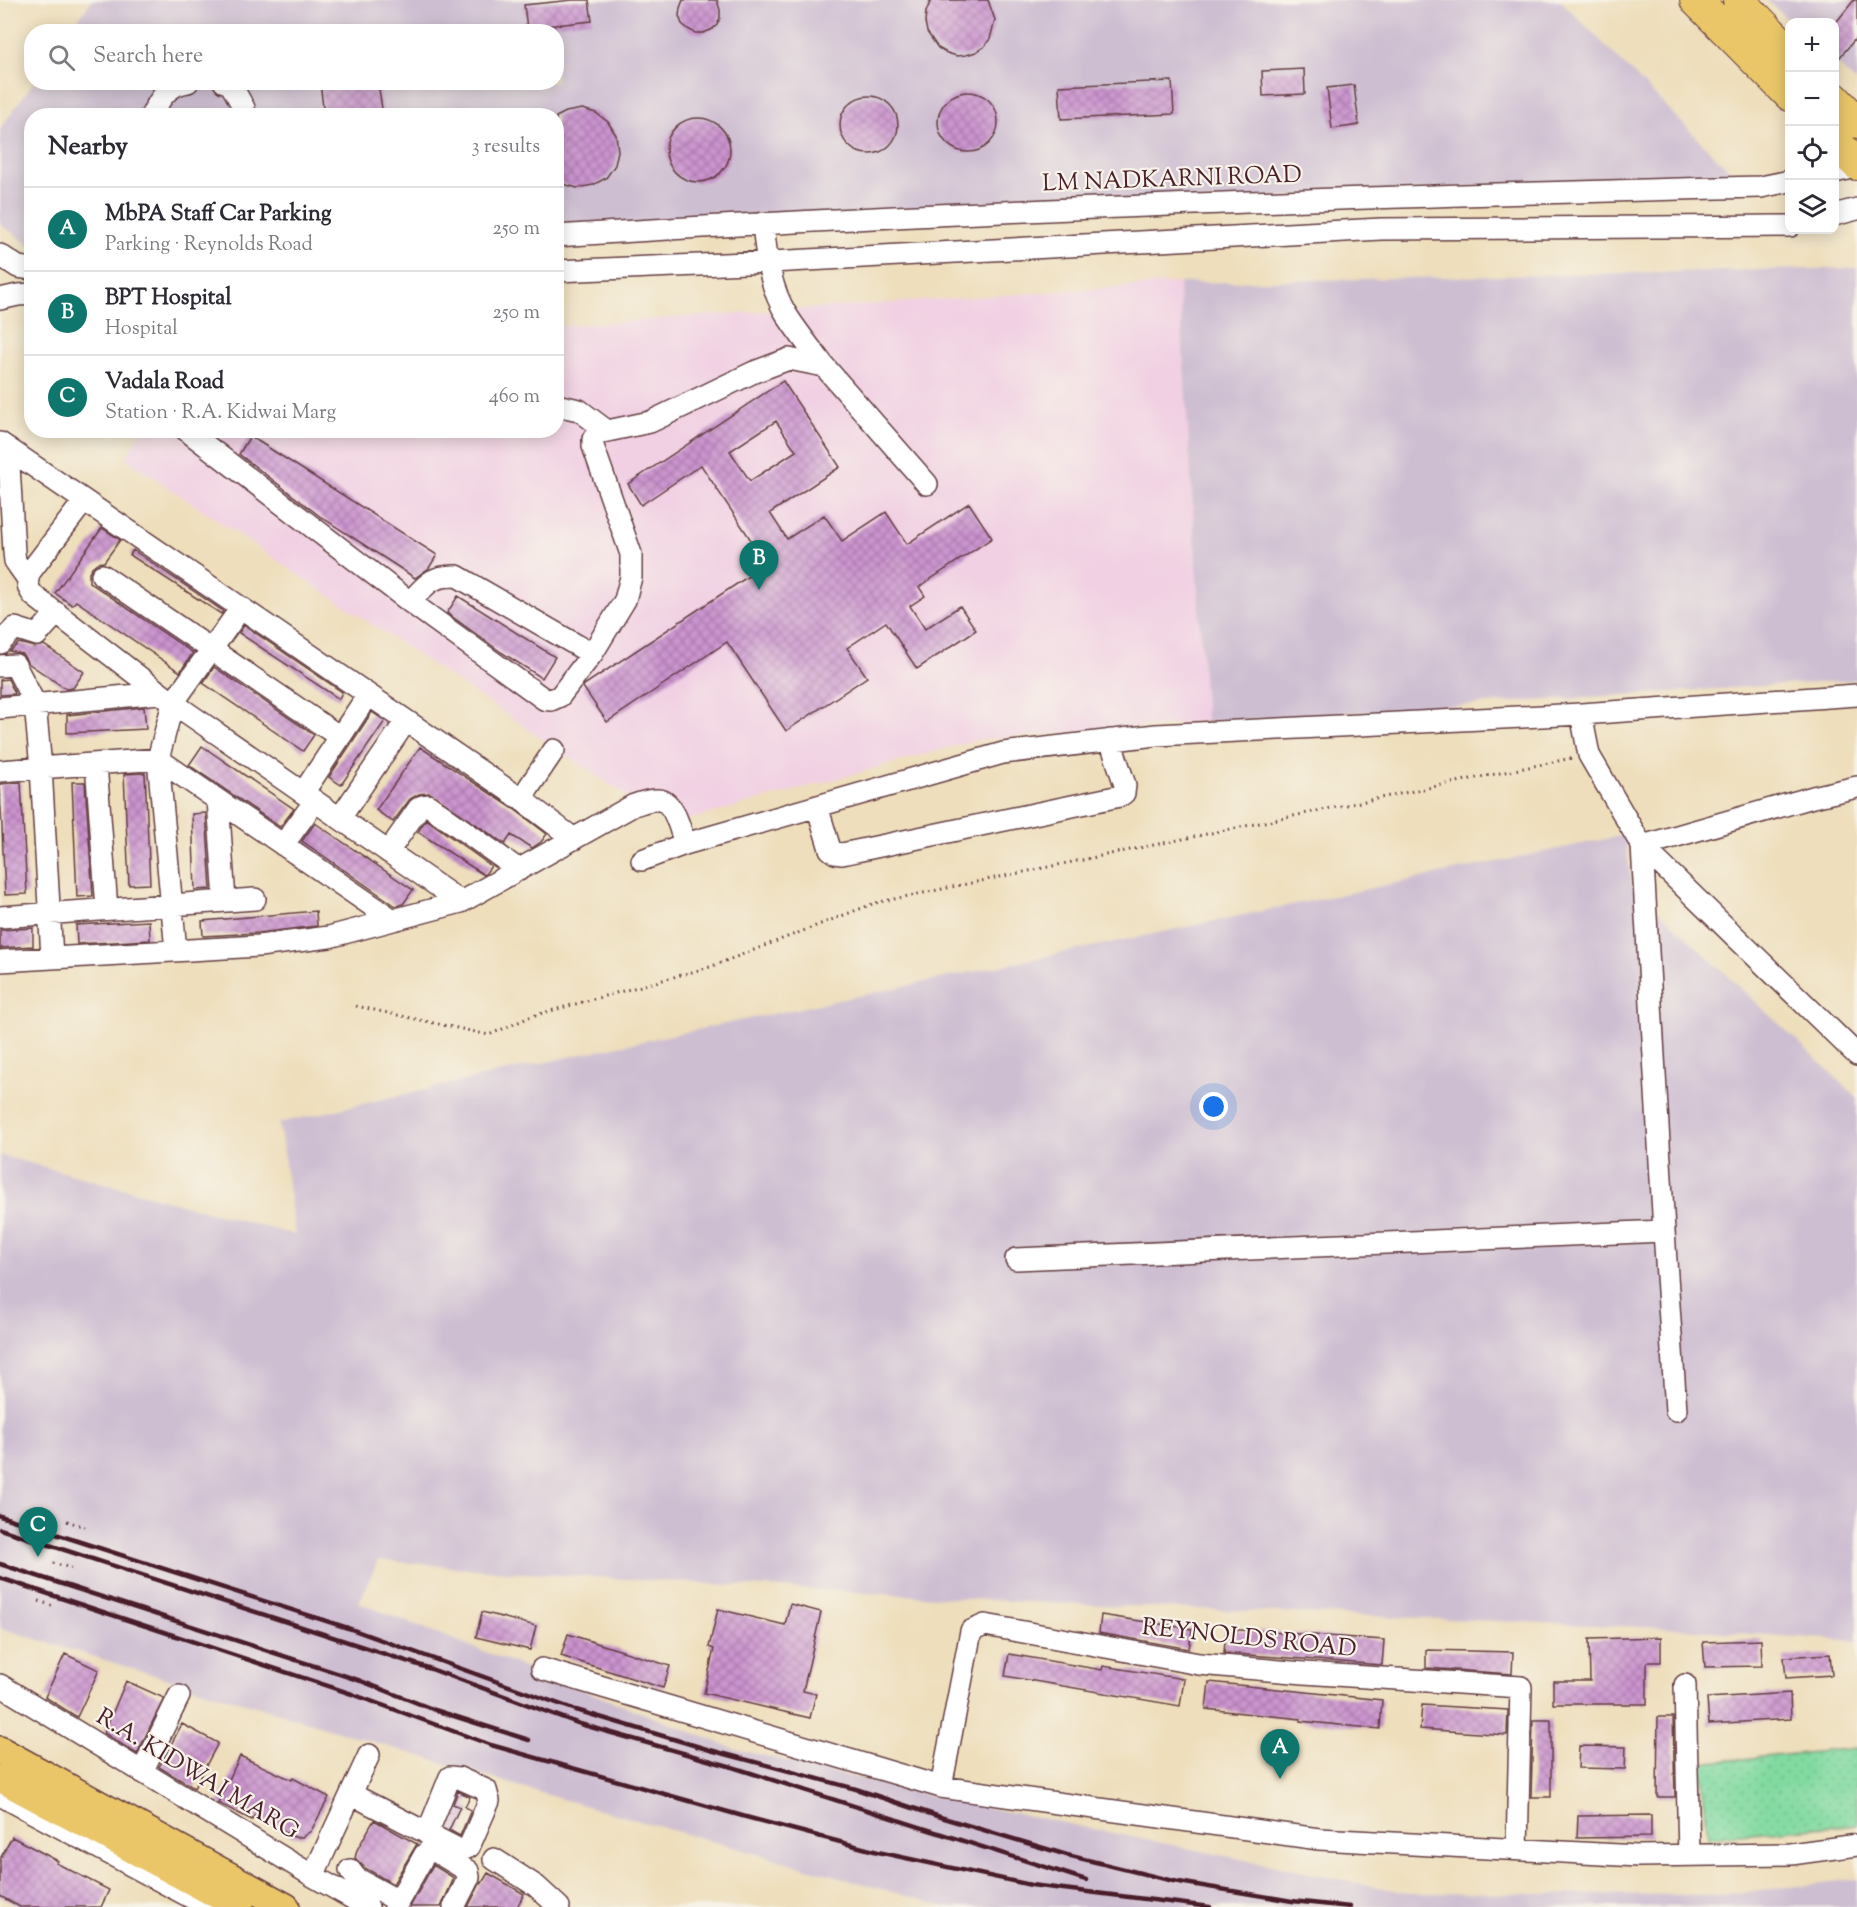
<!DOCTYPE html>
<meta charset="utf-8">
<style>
body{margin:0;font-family:"Sorts Mill Goudy",serif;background:#f2f2f3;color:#2b2b33}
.controls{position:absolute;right:18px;top:18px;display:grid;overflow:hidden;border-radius:12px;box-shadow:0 3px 15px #0003}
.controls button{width:54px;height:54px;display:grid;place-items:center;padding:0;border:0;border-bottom:2px solid #e1e1e2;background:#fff;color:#2b2b33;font:30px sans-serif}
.you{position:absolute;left:1214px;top:1107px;width:21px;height:21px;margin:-15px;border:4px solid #fff;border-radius:50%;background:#1a73e8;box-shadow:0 0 0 9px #1a73e833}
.badge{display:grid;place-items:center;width:39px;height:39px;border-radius:50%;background:#0f766e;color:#fff;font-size:20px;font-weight:700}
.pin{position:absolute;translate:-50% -50px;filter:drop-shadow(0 2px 3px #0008)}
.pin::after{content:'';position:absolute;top:32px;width:21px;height:18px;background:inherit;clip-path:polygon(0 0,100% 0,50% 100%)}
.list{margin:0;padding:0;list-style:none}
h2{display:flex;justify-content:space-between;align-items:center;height:78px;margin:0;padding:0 24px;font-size:26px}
h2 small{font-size:20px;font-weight:400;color:#7c7c81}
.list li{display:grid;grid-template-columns:39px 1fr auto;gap:18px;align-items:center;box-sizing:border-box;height:84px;padding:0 24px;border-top:2px solid #e1e1e2}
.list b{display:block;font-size:22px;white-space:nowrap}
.list p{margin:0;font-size:20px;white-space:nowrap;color:#7c7c81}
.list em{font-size:20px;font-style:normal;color:#7c7c81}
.icon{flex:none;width:33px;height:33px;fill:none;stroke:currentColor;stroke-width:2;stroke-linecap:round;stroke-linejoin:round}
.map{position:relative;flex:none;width:1857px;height:1907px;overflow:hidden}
.search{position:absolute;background:#fff;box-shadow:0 3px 15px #0003;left:24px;top:24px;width:540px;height:66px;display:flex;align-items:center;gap:15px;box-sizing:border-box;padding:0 21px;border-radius:24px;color:#7c7c81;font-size:22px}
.panel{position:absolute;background:#fff;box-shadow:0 3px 15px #0003;left:24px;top:108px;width:540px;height:330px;border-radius:24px}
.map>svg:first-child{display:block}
.built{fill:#f1d0e3}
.industrial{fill:#cebed1}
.park{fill:url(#park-dots);stroke:#667c66;stroke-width:1.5}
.building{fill:url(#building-cross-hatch);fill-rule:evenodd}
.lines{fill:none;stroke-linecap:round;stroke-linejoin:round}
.minor-casing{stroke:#633c41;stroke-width:24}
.major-casing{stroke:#633c41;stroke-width:30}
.highway-casing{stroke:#633c41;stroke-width:34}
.path{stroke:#633c41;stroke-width:3;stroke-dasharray:1.5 4.5;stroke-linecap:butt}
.minor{stroke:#fff;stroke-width:21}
.major{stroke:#eac669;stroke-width:27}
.highway{stroke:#eac669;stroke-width:32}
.rail{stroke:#4a1f2b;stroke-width:4.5}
.labels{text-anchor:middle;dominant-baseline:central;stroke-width:4.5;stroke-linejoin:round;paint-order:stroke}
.street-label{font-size:24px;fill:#4a1f2b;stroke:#f7f3e8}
</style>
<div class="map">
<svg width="1857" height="1907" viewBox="0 0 1857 1907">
<defs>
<pattern id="park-dots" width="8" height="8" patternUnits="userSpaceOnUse" patternTransform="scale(1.5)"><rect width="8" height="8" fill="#81daa0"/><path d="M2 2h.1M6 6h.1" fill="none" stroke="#71bb8a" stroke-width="1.8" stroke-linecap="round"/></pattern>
<pattern id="building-cross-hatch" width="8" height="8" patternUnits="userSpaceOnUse" patternTransform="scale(1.5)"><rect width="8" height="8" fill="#cb94cf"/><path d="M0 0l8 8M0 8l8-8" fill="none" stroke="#a778a8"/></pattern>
</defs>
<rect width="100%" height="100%" fill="#f7f3e8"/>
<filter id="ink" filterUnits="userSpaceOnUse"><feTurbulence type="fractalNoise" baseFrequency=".0167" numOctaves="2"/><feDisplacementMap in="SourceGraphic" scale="12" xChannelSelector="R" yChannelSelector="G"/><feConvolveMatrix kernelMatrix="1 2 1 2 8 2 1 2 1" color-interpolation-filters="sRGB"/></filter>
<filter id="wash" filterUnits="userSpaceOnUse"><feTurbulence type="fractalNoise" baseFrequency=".008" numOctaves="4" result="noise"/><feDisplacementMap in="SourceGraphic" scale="24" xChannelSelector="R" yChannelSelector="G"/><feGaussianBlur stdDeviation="1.35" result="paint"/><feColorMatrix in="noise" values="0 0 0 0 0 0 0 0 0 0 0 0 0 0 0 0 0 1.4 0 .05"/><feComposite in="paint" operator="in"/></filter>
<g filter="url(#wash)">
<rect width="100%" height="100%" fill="#eedebb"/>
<path class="built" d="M1179 283 1206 722 976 740 670 825 125 458 141 431 549 433 548 431 556 430 557 326Z"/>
<path class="industrial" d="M92 0H1560L1732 173 557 235 556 116H32L31 246 0 224V129L33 83 556 82V32L70 31Z
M1766 0H1857V83L1835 62 1834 22H1791Z
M1857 268V680L1206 722 1179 283Z
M1625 835 1632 886 1857 1097V1641L1665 1628 1004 1601 508 1572 378 1560 359 1603 735 1749 951 1800 1407 1893 1720 1895 1857 1879V1907H946L551 1796 0 1628V1155L295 1235 279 1123 586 1053Z"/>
<path class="park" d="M1857 1748V1824L1708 1838 1701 1763Z"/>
<g id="blocks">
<path class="building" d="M573 0H589L592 21 527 28 524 5Z
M683 0H717L720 10V18L717 25 711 30 703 33H695L688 29 682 24 679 16 680 8Z
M931 0H988L995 20 990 39 984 47 976 52 966 55 957 56 947 53 938 48 927 32 925 22 926 12Z
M1854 0H1857V37L1834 64V25Z
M1304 69 1305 94 1263 96 1262 71Z
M1172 81 1174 114 1061 119 1059 86Z
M320 82H378L383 116H324Z
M1354 85 1359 125 1332 129 1327 88Z
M938 122a30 30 0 1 1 60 0a30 30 0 1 1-60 0Z
M840 125a29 29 0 1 1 58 0a29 29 0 1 1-58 0Z
M582 109 596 113 608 122 616 135 618 151 615 165 606 178 593 185 577 188 563 184 556 179V117L566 112Z
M666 150a32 32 0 1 1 64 0a32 32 0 1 1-64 0Z
M783 381 840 467 770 513 787 539 824 515 842 541 886 512 907 544 969 503 992 538 919 587 925 596 910 606 925 629 960 606 976 630 917 669 886 622 847 648 867 677 786 731 727 642 607 722 583 687 584 685 767 564 701 465 641 505 628 484ZM776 421 796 451 750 481 730 451Z
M250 436 437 555 429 568 415 578 321 517 239 454Z
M102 528 120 540 104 562 97 563 92 567 89 573V582L193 653 180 672 76 601 72 605 55 593Z
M133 550 223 611 221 614 130 555Z
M458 596 555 657 542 678 501 652 447 613Z
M244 625 342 692 339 699 239 633Z
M19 643 34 647 44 645 84 672 73 688 66 689 28 663 22 654 10 651Z
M214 667 314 735 303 751 203 683Z
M8 679 15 694 0 695V680Z
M144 707 146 729 67 733V715Z
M372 712 385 721 341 785 329 777Z
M202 746 294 809 280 827 189 765Z
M420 747 514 809 547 834 541 842 532 848 511 835 505 844 430 793 419 794 410 799 393 822 376 810Z
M145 773 150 884 129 885 124 774Z
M21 782 27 894 5 895 0 784Z
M72 782H85L93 896 77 897Z
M206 813 211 889 195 890 192 814Z
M426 819 491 866 486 873 484 875 418 832Z
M315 823 413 890 403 904 396 906 302 841Z
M316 911 317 926 258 933 203 936 202 921Z
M149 921 150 940 77 944 76 925Z
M33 928V946L0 948V930Z
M790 1604 821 1612 803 1691 816 1694 810 1718 704 1693 714 1649 709 1647 718 1609 785 1625Z
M482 1612 536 1626 530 1650 476 1637Z
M1101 1615 1192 1629 1189 1649 1099 1633Z
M1226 1629 1384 1640 1382 1665 1224 1653Z
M568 1634 670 1666 663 1688 561 1656Z
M1661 1637V1662H1647V1704H1553V1681H1590L1589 1639Z
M1761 1640 1762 1666 1705 1667 1703 1642Z
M1426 1650 1513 1652 1512 1674 1426 1668Z
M65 1654 99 1670 77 1717 45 1697Z
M1009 1654 1102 1670 1103 1666 1184 1679 1180 1706 1005 1676Z
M1830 1654 1832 1675 1786 1678 1784 1657Z
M126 1681 164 1698 137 1754 104 1733Z
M1209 1682 1382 1700 1380 1729 1300 1721 1301 1719 1206 1709Z
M1790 1693 1791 1719 1709 1724 1707 1698Z
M1422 1705 1508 1710 1507 1735 1420 1729Z
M1658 1717H1673L1675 1797H1657Z
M1533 1720H1551V1797H1531Z
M182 1724 218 1743 194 1788 159 1767Z
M1579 1746 1626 1747 1625 1769 1578 1768Z
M240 1756 292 1780 293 1778 329 1797 311 1831 302 1837H294L254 1816 252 1820 218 1803Z
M458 1791 470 1797 465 1807 471 1810 460 1836 449 1830 460 1807 453 1804Z
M1651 1815V1837L1577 1838 1578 1816Z
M374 1820 417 1844 393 1884 365 1868 355 1858 357 1850Z
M12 1837 58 1861 56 1863 109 1890 101 1907H20L0 1896V1859Z
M433 1865 454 1878 441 1907H410Z
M488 1873 524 1894 517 1907H468L481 1882 482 1883Z"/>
</g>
</g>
<g filter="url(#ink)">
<use href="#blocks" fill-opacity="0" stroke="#633c41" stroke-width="1.5"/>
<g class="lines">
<defs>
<path id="minor" d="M224 82 230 83 244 108 245 116
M151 116C159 100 168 84 188 82
M1834 172 1857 167
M1834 215 1857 209
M763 223C766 255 770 290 788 317 799 334 812 350 824 366
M556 236C958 210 1359 197 1761 187L1790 181
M0 255 18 267 32 269
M556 271 771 262 1381 229 1790 226
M0 299 18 295 32 294
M556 405 579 410 607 431
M186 430 410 602 544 699 551 700 560 696 592 654 625 600 631 577V554L593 446V439L598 433 650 422 754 372 789 359 824 366 927 484
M0 443 521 799 574 839
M8 448 14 552 15 561 27 578
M84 501 30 572C26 581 27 588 34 596L173 703 461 902
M102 575 340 737
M410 602C426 585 431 575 457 576L592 654
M0 643 15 628 37 635 57 613
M0 666 15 665 35 704 41 768 52 958
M0 708 159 693
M1581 714 1589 755 1642 846 1857 1055
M96 764 107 909
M0 771 158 759 393 920
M303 793 368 695
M521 799 554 750
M218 800 225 901
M817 806 830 849 835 853 842 854 1120 796 1124 793 1125 785 1110 740
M340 818 406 721
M283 845 315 801
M388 852 418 809 422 806 428 805 519 870
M642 860 685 844 1003 753 1156 735 1581 714 1857 695
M0 917 255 899
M176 951 158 759 173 703 241 608
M0 961 259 946 329 937 461 902 634 805C641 803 650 799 658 800 674 800 681 832 685 844
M1016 1259 1664 1231
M1676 1410 1664 1231 1642 846 1813 797 1857 787
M542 1669 941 1787 1319 1839 1638 1856 1791 1854 1857 1845
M0 1685 313 1876 368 1907
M1685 1685 1689 1855
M142 1772 179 1696
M941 1787 971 1631 985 1625 1199 1664 1304 1673 1521 1687 1517 1849
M351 1794 460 1850 469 1847 489 1801 486 1790 459 1778 450 1777 427 1834
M0 1795 209 1907
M494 1859 536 1886 559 1907
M350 1870 356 1878 389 1896
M313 1876 369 1755
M395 1907 425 1854 430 1850H433L468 1871 469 1877 454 1907"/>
<path id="major" d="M0 1750 286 1907
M0 1778 240 1907"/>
<path id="highway" d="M1696 0 1790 95
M1739 0 1790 52
M1834 98 1857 122
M1834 141 1857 164"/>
</defs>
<use href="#minor" class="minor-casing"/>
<use href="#major" class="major-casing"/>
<use href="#highway" class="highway-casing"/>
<path class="path" d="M356 1006 489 1035 532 1016 710 967 875 903 1572 758
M67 1521 85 1527
M53 1563 71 1568
M39 1601 56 1607"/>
<use href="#minor" class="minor"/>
<use href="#major" class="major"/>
<use href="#highway" class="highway"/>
<path class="rail" d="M0 1516 348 1628 576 1710 710 1750 856 1789 940 1817 1067 1855 1173 1881 1292 1901 1350 1907
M0 1529 431 1669 580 1724 729 1766 1086 1880
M0 1564 361 1681 435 1710 529 1740
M0 1578 352 1694 491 1745 746 1817 878 1852 1031 1885 1210 1907"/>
</g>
</g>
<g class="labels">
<g class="street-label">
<text transform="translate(1172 180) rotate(-2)">LM NADKARNI ROAD</text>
<text transform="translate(1249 1639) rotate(6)">REYNOLDS ROAD</text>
<text transform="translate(197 1775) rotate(31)">R.A. KIDWAI MARG</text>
</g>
</g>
</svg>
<div class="controls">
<button>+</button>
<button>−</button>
<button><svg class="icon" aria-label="locate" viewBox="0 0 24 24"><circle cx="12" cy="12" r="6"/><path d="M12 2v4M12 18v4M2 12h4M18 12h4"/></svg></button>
<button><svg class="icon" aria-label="layers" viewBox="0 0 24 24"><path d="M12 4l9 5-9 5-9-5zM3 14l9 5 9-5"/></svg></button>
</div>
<div class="you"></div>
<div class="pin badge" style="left:1280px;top:1779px">A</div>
<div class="pin badge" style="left:759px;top:590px">B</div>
<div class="pin badge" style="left:38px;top:1557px">C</div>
<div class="search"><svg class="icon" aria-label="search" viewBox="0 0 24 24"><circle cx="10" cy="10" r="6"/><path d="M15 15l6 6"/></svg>Search here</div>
<section class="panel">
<h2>Nearby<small>3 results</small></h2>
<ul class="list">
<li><span class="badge">A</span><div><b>MbPA Staff Car Parking</b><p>Parking · Reynolds Road</p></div><em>250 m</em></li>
<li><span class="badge">B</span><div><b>BPT Hospital</b><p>Hospital</p></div><em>250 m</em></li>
<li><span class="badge">C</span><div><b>Vadala Road</b><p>Station · R.A. Kidwai Marg</p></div><em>460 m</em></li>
</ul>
</section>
</div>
